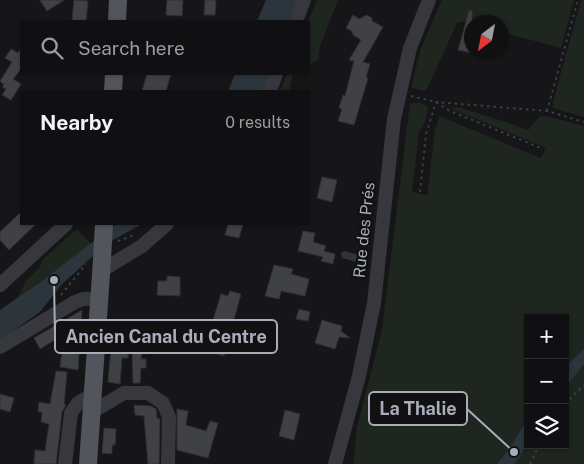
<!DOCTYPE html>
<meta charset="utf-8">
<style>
body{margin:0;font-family:"Public Sans",sans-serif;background:#19191b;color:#f1f3f6}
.controls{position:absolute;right:15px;bottom:15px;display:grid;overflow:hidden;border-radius:0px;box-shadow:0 1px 4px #0004}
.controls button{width:45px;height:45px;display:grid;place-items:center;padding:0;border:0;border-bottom:1px solid #303032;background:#101012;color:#f1f3f6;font:25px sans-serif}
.compass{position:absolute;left:464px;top:15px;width:45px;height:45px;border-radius:50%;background:#101012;box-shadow:0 1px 4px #0004;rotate:212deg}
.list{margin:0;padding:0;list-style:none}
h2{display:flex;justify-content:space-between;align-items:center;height:65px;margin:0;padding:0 20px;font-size:21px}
h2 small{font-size:16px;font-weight:400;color:#9c9d9f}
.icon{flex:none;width:28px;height:28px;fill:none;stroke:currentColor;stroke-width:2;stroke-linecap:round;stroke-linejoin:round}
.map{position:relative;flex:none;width:584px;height:464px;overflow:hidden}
.search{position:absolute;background:#101012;box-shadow:0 1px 4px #0004;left:20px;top:20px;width:290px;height:55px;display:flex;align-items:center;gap:12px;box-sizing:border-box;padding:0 18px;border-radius:0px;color:#9c9d9f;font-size:19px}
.panel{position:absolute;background:#101012;box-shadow:0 1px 4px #0004;left:20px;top:90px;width:290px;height:135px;border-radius:0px}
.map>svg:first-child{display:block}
.green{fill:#1e261f}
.water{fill:#2c353c}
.building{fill:#404145;stroke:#303034}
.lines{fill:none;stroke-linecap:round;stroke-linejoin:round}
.path{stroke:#3d3f44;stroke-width:2;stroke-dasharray:2.5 4;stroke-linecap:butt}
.minor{stroke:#37383d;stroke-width:14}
.major{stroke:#53555c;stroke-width:18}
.major-bridge{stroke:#53555c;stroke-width:18}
.labels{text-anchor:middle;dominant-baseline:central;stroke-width:4.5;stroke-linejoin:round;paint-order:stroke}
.street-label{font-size:16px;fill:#a8adb8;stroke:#111113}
.leader{fill:none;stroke:#a8adb8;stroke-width:2}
.callout-dot{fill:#a8adb8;stroke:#111113;stroke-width:2}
.callout{fill:#111113;stroke:#a8adb8;stroke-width:2}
.callout-label{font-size:18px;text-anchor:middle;font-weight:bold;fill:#a8adb8}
</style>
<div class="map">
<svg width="584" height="464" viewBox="0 0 584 464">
<rect width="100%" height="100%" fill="#161618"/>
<path class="green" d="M317 0H338L320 46 318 60 309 65 308 21Z
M442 0H574L561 48 502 32V22C490 22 465 20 457 23L426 91 411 88 421 48Z
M581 0H584V117L553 108V102Z
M287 74H293L289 91H280Z
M410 103H421L428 107 425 122 419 132 412 192 427 195 435 131 439 116 541 158 546 148 450 108 457 107 506 122 528 130 540 116 550 117 584 126V349L568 364 565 370V318H528V418L509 449 497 464H353L357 427 382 329Z
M77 229 91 244 17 299 26 281 40 267 42 260Z
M584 364V464H514L528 442V445H565V388Z"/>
<path class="water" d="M266 0H300L292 21H257Z
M235 74H272L266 91H228Z
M116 224H142L113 240 92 257 62 284 40 312 0 340V310L39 283Z
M344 251 359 255 357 262 342 258 341 253Z
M584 349V364L565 388C565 364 567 365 584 349Z
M528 418C528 439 528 447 514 464H497L509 449Z"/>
<path class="building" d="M40 0H64L47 11Z
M74 0 88 1 86 21H72Z
M167 0H183L182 16 166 15Z
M205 0H216L215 15H204Z
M469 11H472V53L458 50Z
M353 15 359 19 367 15 372 18V21L383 27 363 62 370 64 366 77 368 78 354 125 338 121 342 109 339 108 343 95 345 96 354 61 349 60 361 40 352 34 353 32 346 28Z
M21 48V69L13 79 21 84 11 100 2 95 6 89 2 87 4 85 0 81 12 62 5 58 11 49 18 53Z
M147 74H171L166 91H142Z
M322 177 337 180 332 202 317 198Z
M21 212V224H36L9 250 0 240V232Z
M228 224H243L239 238 225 235Z
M303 231 315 233 313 242 326 246 324 251 335 254 333 264 321 261 323 257 298 251Z
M274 265 293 269 291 274 309 279 305 296 281 291 279 299 265 296Z
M167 276 180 277V296L157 295 158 281H167Z
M230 291 241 294 224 356 210 352 220 322 213 320 221 294 228 296Z
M299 309 310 312 308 321 296 319Z
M82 310 78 370 60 367 64 334 40 349 34 338Z
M322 320 342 326 341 331 350 338 339 337 335 349 315 343Z
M112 337 129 338 128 358H122L120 384 108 382Z
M132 352H142L141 359H146V368H141L140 383H133Z
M56 371 67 372 64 404 66 405 62 412 56 464H34L35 450 45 451 49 424 41 422 42 412H38L39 402 50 404Z
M0 394 14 398 10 412 0 409Z
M134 405 151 406 156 409 157 418 160 419 159 464H148L144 416 135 415Z
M177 409 188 411 186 425 206 431 210 421 218 423 208 458 177 450Z
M285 410 300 414 294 440 279 436Z
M104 428 116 429 115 445H112V454L102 453Z"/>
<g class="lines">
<path class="path" d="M411 96 436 102 448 110 543 149
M547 111 578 0
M420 192 426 134 436 102 547 111 584 122
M118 241 135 235
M61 295 86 264
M565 404 584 385
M530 464 539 445"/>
<path class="minor" d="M296 21 304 0
M270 91 276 74
M101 271 142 246 167 224
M0 285 66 224
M0 347 75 302 83 299H99
M92 412 124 393H148L163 403 169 417 168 464
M65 464 71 413 78 403 93 394
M335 464 359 376 374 303 394 119 410 48 429 0"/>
<path class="major" d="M117 21 118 0
M113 91 114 74
M88 464 102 259"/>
<path class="major-bridge" d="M102 259 104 224"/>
</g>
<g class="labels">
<g class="street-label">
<text transform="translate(364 230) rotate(-84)">Rue des Prés</text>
</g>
</g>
<path class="leader" d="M54 280L55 337M514 452L467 409"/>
<g class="callout-dot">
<circle cx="54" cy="280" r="5"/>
<circle cx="514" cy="452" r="5"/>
</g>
<g class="callout">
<rect x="55" y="320" width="222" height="33" rx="5"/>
<rect x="369" y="392" width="98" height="33" rx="5"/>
</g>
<g class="callout-label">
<text x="166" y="343">Ancien Canal du Centre</text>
<text x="418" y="415">La Thalie</text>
</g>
</svg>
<div class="controls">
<button>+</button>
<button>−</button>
<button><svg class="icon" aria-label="layers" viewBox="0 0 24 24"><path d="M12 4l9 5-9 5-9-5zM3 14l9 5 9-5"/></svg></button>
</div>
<svg class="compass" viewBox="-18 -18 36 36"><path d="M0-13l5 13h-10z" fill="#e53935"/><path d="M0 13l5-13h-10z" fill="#9c9d9f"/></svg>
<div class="search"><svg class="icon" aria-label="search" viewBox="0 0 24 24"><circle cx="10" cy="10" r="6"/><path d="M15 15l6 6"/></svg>Search here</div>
<section class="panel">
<h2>Nearby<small>0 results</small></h2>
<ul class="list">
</ul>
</section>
</div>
